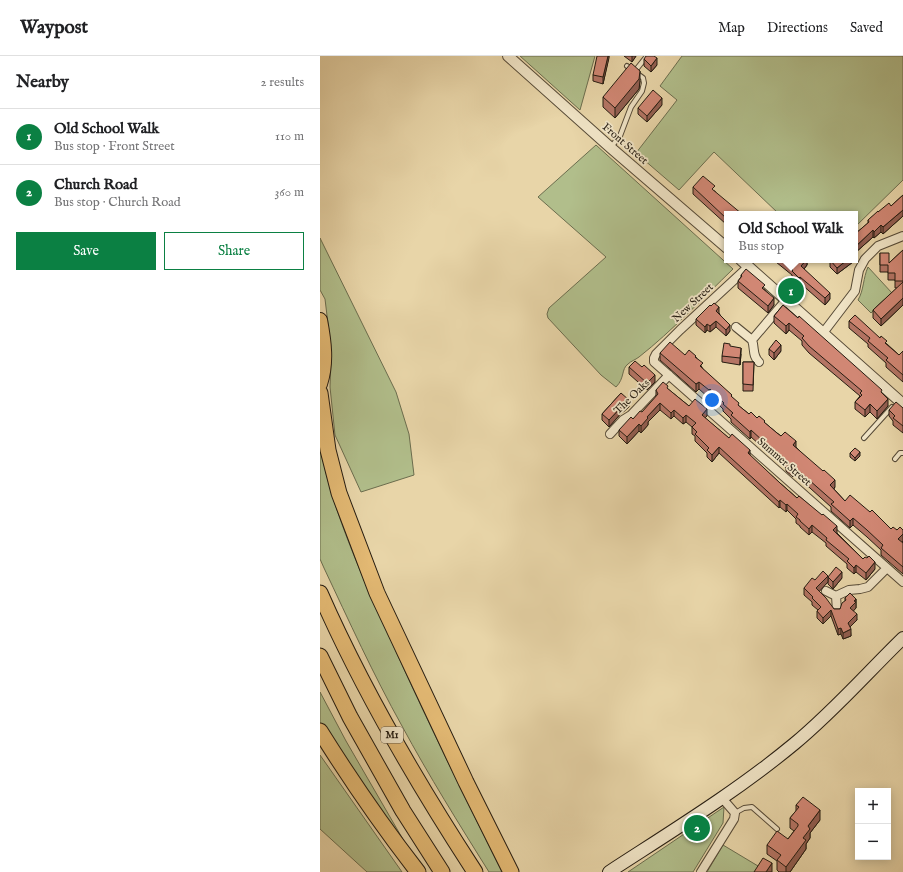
<!DOCTYPE html>
<meta charset="utf-8">
<style>
body{margin:0;font-family:"IM FELL English",serif;background:#f2f2f2;color:#202124}
.controls{position:absolute;right:12px;bottom:12px;display:grid;overflow:hidden;border-radius:0px;box-shadow:0 2px 10px #0003}
.controls button{width:36px;height:36px;display:grid;place-items:center;padding:0;border:0;border-bottom:1px solid #e0e0e0;background:#fff;color:#202124;font:20px sans-serif}
.you{position:absolute;left:392px;top:344px;width:14px;height:14px;margin:-10px;border:3px solid #fff;border-radius:50%;background:#1a73e8;box-shadow:0 0 0 6px #1a73e833}
.badge{display:grid;place-items:center;width:26px;height:26px;border-radius:50%;background:#0b8043;color:#fff;font-size:13px;font-weight:700}
.pin{position:absolute;translate:-50% -50%;border:2px solid #fff;box-shadow:0 1px 4px #0006}
.popup{position:absolute;left:404px;top:155px;width:134px;height:52px;box-sizing:border-box;display:grid;place-content:center;border-radius:0px;background:#fff;filter:drop-shadow(0 1px 3px #0005);font-size:13px;white-space:nowrap;color:#757577}
.popup b{font-size:15px;color:#202124}
.popup::after{content:'';position:absolute;left:50%;top:100%;margin-left:-8px;border:8px solid transparent;border-top-color:#fff}
.list{margin:0;padding:0;list-style:none}
h2{display:flex;justify-content:space-between;align-items:center;height:52px;margin:0;padding:0 16px;font-size:17px}
h2 small{font-size:13px;font-weight:400;color:#757577}
.list li{display:grid;grid-template-columns:26px 1fr auto;gap:12px;align-items:center;box-sizing:border-box;height:56px;padding:0 16px;border-top:1px solid #e0e0e0}
.list b{display:block;font-size:15px;white-space:nowrap}
.list p{margin:0;font-size:13px;white-space:nowrap;color:#757577}
.list em{font-size:13px;font-style:normal;color:#757577}
.actions{display:flex;gap:8px;padding:12px 16px}
.actions a{flex:1;padding:9px 0;border:1px solid #0b8043;border-radius:0px;text-align:center;font-size:14px;color:#0b8043}
.actions .main{background:#0b8043;color:#fff}
.map{position:relative;flex:none;width:583px;height:816px;overflow:hidden}
header{display:flex;align-items:center;gap:24px;box-sizing:border-box;height:56px;padding:0 20px;background:#fff;border-bottom:1px solid #e0e0e0}
header strong{font-size:19px}
nav{display:flex;gap:22px;margin-inline-start:auto;font-size:14px}
main{display:flex}
aside{flex:1;background:#fff}
.map>svg:first-child{display:block}
.green{fill:#b1be8b;stroke:#6b6d4e}
.lines{fill:none;stroke-linecap:round;stroke-linejoin:round}
.service-casing{stroke:#564a37;stroke-width:6}
.minor-casing{stroke:#564a37;stroke-width:10}
.tertiary-casing{stroke:#564a37;stroke-width:12}
.secondary-casing{stroke:#251c11;stroke-width:14}
.trunk-casing{stroke:#251c11;stroke-width:16}
.motorway-casing{stroke:#251c11;stroke-width:17}
.service{stroke:#f0e4c6;stroke-width:4}
.minor{stroke:#f0e4c6;stroke-width:8}
.tertiary{stroke:#f0e4c6;stroke-width:10}
.secondary{stroke:#f0e4c6;stroke-width:12}
.trunk{stroke:#e4ba74;stroke-width:14}
.motorway{stroke:#e4ba74;stroke-width:15}
.wall{fill:#b47464;stroke:#251c11}
.shaded-wall{fill:#925e51;stroke:#251c11}
.building{fill:#d18774;stroke:#251c11}
.labels{text-anchor:middle;dominant-baseline:central;stroke-width:3.5;stroke-linejoin:round;paint-order:stroke}
.shield{fill:#f0e4c6;stroke:#625847;stroke-width:1}
.shield-label{font-size:10px;font-weight:bold;fill:#251c11}
.street-label{font-size:11px;fill:#251c11;stroke:#f0e4c6}
</style>
<header>
<strong>Waypost</strong>
<nav><a>Map</a><a>Directions</a><a>Saved</a></nav>
</header>
<main>
<aside>
<h2>Nearby<small>2 results</small></h2>
<ul class="list">
<li><span class="badge">1</span><div><b>Old School Walk</b><p>Bus stop · Front Street</p></div><em>110 m</em></li>
<li><span class="badge">2</span><div><b>Church Road</b><p>Bus stop · Church Road</p></div><em>360 m</em></li>
</ul>
<div class="actions"><a class="main">Save</a><a>Share</a></div>
</aside>
<div class="map">
<svg width="583" height="816" viewBox="0 0 583 816">
<rect width="100%" height="100%" fill="#e8d5a8"/>
<filter id="stains"><feTurbulence type="fractalNoise" baseFrequency=".005" numOctaves="4"/><feColorMatrix values="0 0 0 0 .2 0 0 0 0 .09 0 0 0 0 .02 0 0 0 .5 -.17"/></filter>
<radialGradient id="worn" r=".72"><stop offset=".6" stop-color="#630" stop-opacity="0"/><stop offset="1" stop-color="#630" stop-opacity=".3"/></radialGradient>
<path class="green" d="M200 0H275L260 54Z
M362 0H583V124L535 171V158H459L394 96 359 134 316 97 357 44 340 30Z
M276 89 413 213C383 242 352 275 319 301 315 304 311 305 308 308 301 313 305 322 296 331L281 319 228 262 227 258 229 252 286 201 218 141Z
M0 182 76 336 89 378 94 419 41 436 15 379 10 331 11 304 9 276 5 243 0 234Z
M548 211 572 237 551 257 538 244C544 234 543 222 548 211Z
M0 390C11 449 37 509 62 564 99 649 141 733 182 816H169C139 768 109 720 82 670 53 618 29 565 4 512L0 503Z
M0 636 26 685 88 792 0 667Z
M0 699 82 816H47L0 773Z
M404 751 403 767 373 816H308Z
M403 789 448 816H387Z"/>
<g class="lines">
<defs>
<path id="service" d="M315 15 327 0
M291 91 300 80 311 51 322 35 324 27 323 22 307 10
M544 382 572 351
M575 403 580 397H583
M415 757 424 752 432 751 457 773"/>
<path id="minor" d="M428 211 360 274 336 298 334 302V306L583 526
M416 271 432 284
M503 277 535 235 539 214 545 203 558 190 583 180
M439 306C432 300 435 292 432 284L466 244
M290 378 303 364 311 359 349 319
M506 535 516 540 529 534 540 533 548 531 567 512
M516 540 517 555
M381 816 414 763 415 757 402 742"/>
<path id="tertiary" d="M188 0 291 92 407 192
M421 204 583 348"/>
<path id="secondary" d="M289 816C352 775 416 736 474 688 513 656 547 617 583 582"/>
<path id="trunk" d="M0 264C4 285 7 307 0 328"/>
<path id="motorway" d="M0 337 8 394 19 437 57 537 146 726 191 816
M0 537C43 635 97 727 155 816
M0 600 30 661 83 755 122 816
M0 675C30 723 63 771 98 816"/>
</defs>
<use href="#service" class="service-casing"/>
<use href="#minor" class="minor-casing"/>
<use href="#tertiary" class="tertiary-casing"/>
<use href="#secondary" class="secondary-casing"/>
<use href="#trunk" class="trunk-casing"/>
<use href="#motorway" class="motorway-casing"/>
<use href="#service" class="service"/>
<use href="#minor" class="minor"/>
<use href="#tertiary" class="tertiary"/>
<use href="#secondary" class="secondary"/>
<use href="#trunk" class="trunk"/>
<use href="#motorway" class="motorway"/>
</g>
<path class="wall" d="M289 0 283 28 273 25V19Z
M304 0H316L312 6Z
M324 3 337 9 331 16 324 10Z
M320 25 319 33 295 62 283 51V41Z
M342 49 327 66 318 58V52Z
M373 131 395 135 407 158V169L373 138Z
M583 139V160L563 178 561 176 554 182 553 181 535 197V178L548 167V164L558 156 571 150Z
M583 194V249L561 270 553 262V254L577 232H575V224H568V216H560V197L569 207Z
M456 204H487V209L484 213 510 243 505 249 480 227 479 228 472 222V219L456 206Z
M510 204H533V206L517 218 510 211Z
M421 219 445 234 454 249 448 257 418 232V225L421 221Z
M463 249 562 338 568 350 557 363 550 356 545 361 535 353V346L540 340 489 297 482 289V285L469 274 466 278 454 267V260Z
M399 257 410 275 406 280 396 271 390 276 387 274 385 277 376 269V263Z
M529 265 567 288 579 299 583 295V326L566 311V307L548 291V288L529 272Z
M449 293 461 295 454 304 449 299Z
M340 297 365 299 376 301 383 313 412 341 419 350 429 358 445 367 457 377 476 391 515 431 514 433 525 445 550 456 571 473 577 474H583V485L582 486 583 487V518L561 499V494L547 481 533 469 530 472 511 455V451L480 423 475 419 473 421 466 415V412L431 381 430 383 411 366V363L403 355V353L390 340 389 342 379 333 376 336 340 304Z
M421 298 420 309 402 306V300Z
M423 306H434L433 335H423Z
M309 311H322L335 326 327 334 309 318Z
M348 333 369 350 387 360 385 362 430 400 460 427 517 477 543 503 555 513 546 524 536 516 534 518 527 512V508L506 490V487L492 476 489 479 480 471V470L476 467V463L467 454 466 456 460 451 459 452 399 397 392 406 387 401V397L375 385V380L372 378V371L366 366 363 368 354 360 351 363 340 354 328 366V369L321 377 319 375 307 388 299 380V374L322 356 336 341V334Z
M301 337 309 351 303 356V355L289 371 282 364V358Z
M583 352V377L573 369V365L569 360V354Z
M530 397 540 400 535 405 530 401Z
M508 521 522 522 513 533 508 528Z
M495 524 508 526 499 535 514 553H520L525 545V542L536 543V552L533 555 537 564 530 571 531 580 523 583 521 578 518 579 511 560 503 568 497 562V555L498 554 492 549V546L484 539V532Z
M476 749 500 764 490 777V782L486 788V793L470 816H459L457 814V805L447 798V789L468 783 474 775 470 772V762L476 755Z"/>
<path class="shaded-wall" d="M288 0H289V2L283 28V21Z
M312 0H316L312 6Z
M337 2V9L331 16V10Z
M320 15V25L319 33 295 62V52Z
M342 42V49L327 66V60Z
M583 154V160L563 178V171Z
M561 169V176L554 182V176Z
M553 174V181L535 197V191Z
M486 204H487V209L481 217V210Z
M527 204H533V206L517 218V212Z
M480 221V227L479 228V222Z
M510 237V243L505 249V242Z
M454 242V249L448 257V250Z
M583 242V249L561 270V263Z
M399 251V258L396 255Z
M396 265V271L390 276V270Z
M469 267V274L466 278V270Z
M387 268V274L385 277V271Z
M410 269V275L406 280V274Z
M461 289V295L454 304V297Z
M421 292V298L420 309V302Z
M335 319V326L327 334V327Z
M379 326V333L376 336V328Z
M390 333V340L389 342V334Z
M568 343V350L557 363V355Z
M309 344V351L303 356V349Z
M340 347V354L328 366V369L321 377V370L327 361Z
M550 348V356L545 361V354Z
M303 349V355L289 371V364Z
M387 353V360L382 365V359Z
M354 354V360L351 363V357Z
M366 359V366L363 368V362Z
M319 368V375L307 388V381Z
M431 374V381L430 383V376Z
M476 385V392L473 389Z
M399 391V397L392 406V399Z
M430 394V401L428 397Z
M540 396V400L535 405V402Z
M475 412V419L473 421V414Z
M515 424V431L510 436V429Z
M460 444V451L459 452V446Z
M467 448V454L466 456V449Z
M533 462V469L530 472V465Z
M492 469V476L489 479V473Z
M517 470V477L513 481V474Z
M583 478V485L578 490V483Z
M555 506V513L546 524V517Z
M536 509V516L534 518V512Z
M522 516V522L513 533V526Z
M508 520V526L496 539V532Z
M536 543V552L530 559V552Z
M511 554V560L503 568V562Z
M537 558V564L528 573V567Z
M521 572V578L518 579V573Z
M531 573V580L523 583V577Z
M500 754V764L490 777V782L486 788V793L470 816H466V811L483 782 488 770Z
M452 807V816H446Z"/>
<path class="building" d="M277 0H288L283 21 273 19Z
M326 0H334L337 2 331 10 324 3Z
M311 7 320 15 319 23 295 52 283 41Z
M333 34 342 42 327 60 318 52Z
M383 120 395 130 392 133 422 158H407V163L373 131Z
M583 139V154L563 171 561 169 554 176 553 174 535 191V178L549 166 548 164 558 155V156L569 147 571 150Z
M583 194V225H575V217H568V209H560V197H569V207Z
M462 204H486L481 210 510 237 505 242 480 221 479 222 472 215 473 214Z
M510 204H527L517 212Z
M426 213 445 229 442 232 454 242 448 250 418 225 422 220 421 219Z
M583 226V242L561 263 553 254Z
M394 247 399 251 396 255 410 269 406 274 396 265 390 270 387 268 385 271 376 263 390 249 391 250Z
M463 249 478 262 479 260 562 334 561 336 568 343 557 355 550 348 545 354 535 346 542 339 540 337 542 335 489 290 482 282 484 280 469 267 466 270 454 260Z
M535 259 560 282 561 280 567 285 565 287 579 299 583 295V319L566 304 568 302 548 285 550 282 529 265Z
M456 284 461 289 454 297 449 293Z
M350 286 365 299 369 294 376 300 375 301 383 307 380 310 412 339 411 340 419 347 418 349 429 358 431 356 437 362 439 360 445 365 444 366 457 377 461 380 465 376 476 385 473 389 503 415 504 414 515 424 510 429 525 445 530 439 550 456 552 454 571 473 573 471 577 474 580 471 583 474V478L578 483 583 487V511L561 492 563 489 547 474 533 462 530 465 511 448 514 446 480 416 475 412 473 414 466 408 467 407 431 374 430 376 411 359 413 357 403 348 404 347 390 333 389 334 379 326 376 328 340 297Z
M404 287 410 288V290L421 292 420 302 402 300Z
M315 305 322 311 324 309 335 319 327 327 309 311Z
M423 306H434L433 329 423 328Z
M343 326 348 330 347 332 369 350 375 343 387 353 382 359 409 382 412 378 430 394 428 397 460 427 477 442 479 440 502 459 503 458 517 470 513 474 543 503 545 501 547 502 549 500 555 506 546 517 536 509 534 512 527 505 529 503 506 484 507 482 492 469 489 473 480 465V464L476 461 478 458 467 448 466 449 460 444 459 446 399 391 392 399 387 394 389 392 375 378 377 376 372 371 376 367 366 359 363 362 354 354 351 357 340 347 327 361 328 362 321 370 319 368 307 381 299 374 311 361 313 363 320 355 322 356 338 338 336 334Z
M301 337 309 344 303 349 289 364 282 358Z
M576 346 583 352V370L573 362 575 360 569 354Z
M535 392 540 396 535 402 530 397Z
M516 511 522 516 513 526 508 521Z
M503 515 508 520 496 532 506 542 514 553H520L522 547 526 544 525 542 530 537 536 543 534 545 536 546 530 552 537 558 528 567 531 573 523 577 521 572 518 573 511 554 503 562 497 555 501 551 492 542 493 541 484 532 492 522 495 524Z
M483 741 500 754 488 770 490 773 483 782 486 784 466 811 457 804 461 799 447 789 457 775 468 783 478 770V768L470 762 479 751 476 749Z
M443 802 452 807 446 816H434Z"/>
<g class="labels">
<rect class="shield" x="61" y="671" width="22" height="16" rx="3"/>
<g class="shield-label">
<text x="72" y="679">M1</text>
</g>
<g class="street-label">
<text transform="translate(305 88) rotate(41)">Front Street</text>
<text transform="translate(373 247) rotate(-43)">New Street</text>
<text transform="translate(312 341) rotate(-44)">The Oaks</text>
<text transform="translate(464 406) rotate(41)">Summer Street</text>
</g>
</g>
<rect width="100%" height="100%" filter="url(#stains)"/>
<rect width="100%" height="100%" fill="url(#worn)"/>
</svg>
<div class="controls">
<button>+</button>
<button>−</button>
</div>
<div class="you"></div>
<div class="pin badge" style="left:471px;top:235px">1</div>
<div class="popup"><b>Old School Walk</b>Bus stop</div>
<div class="pin badge" style="left:377px;top:772px">2</div>
</div>
</main>
